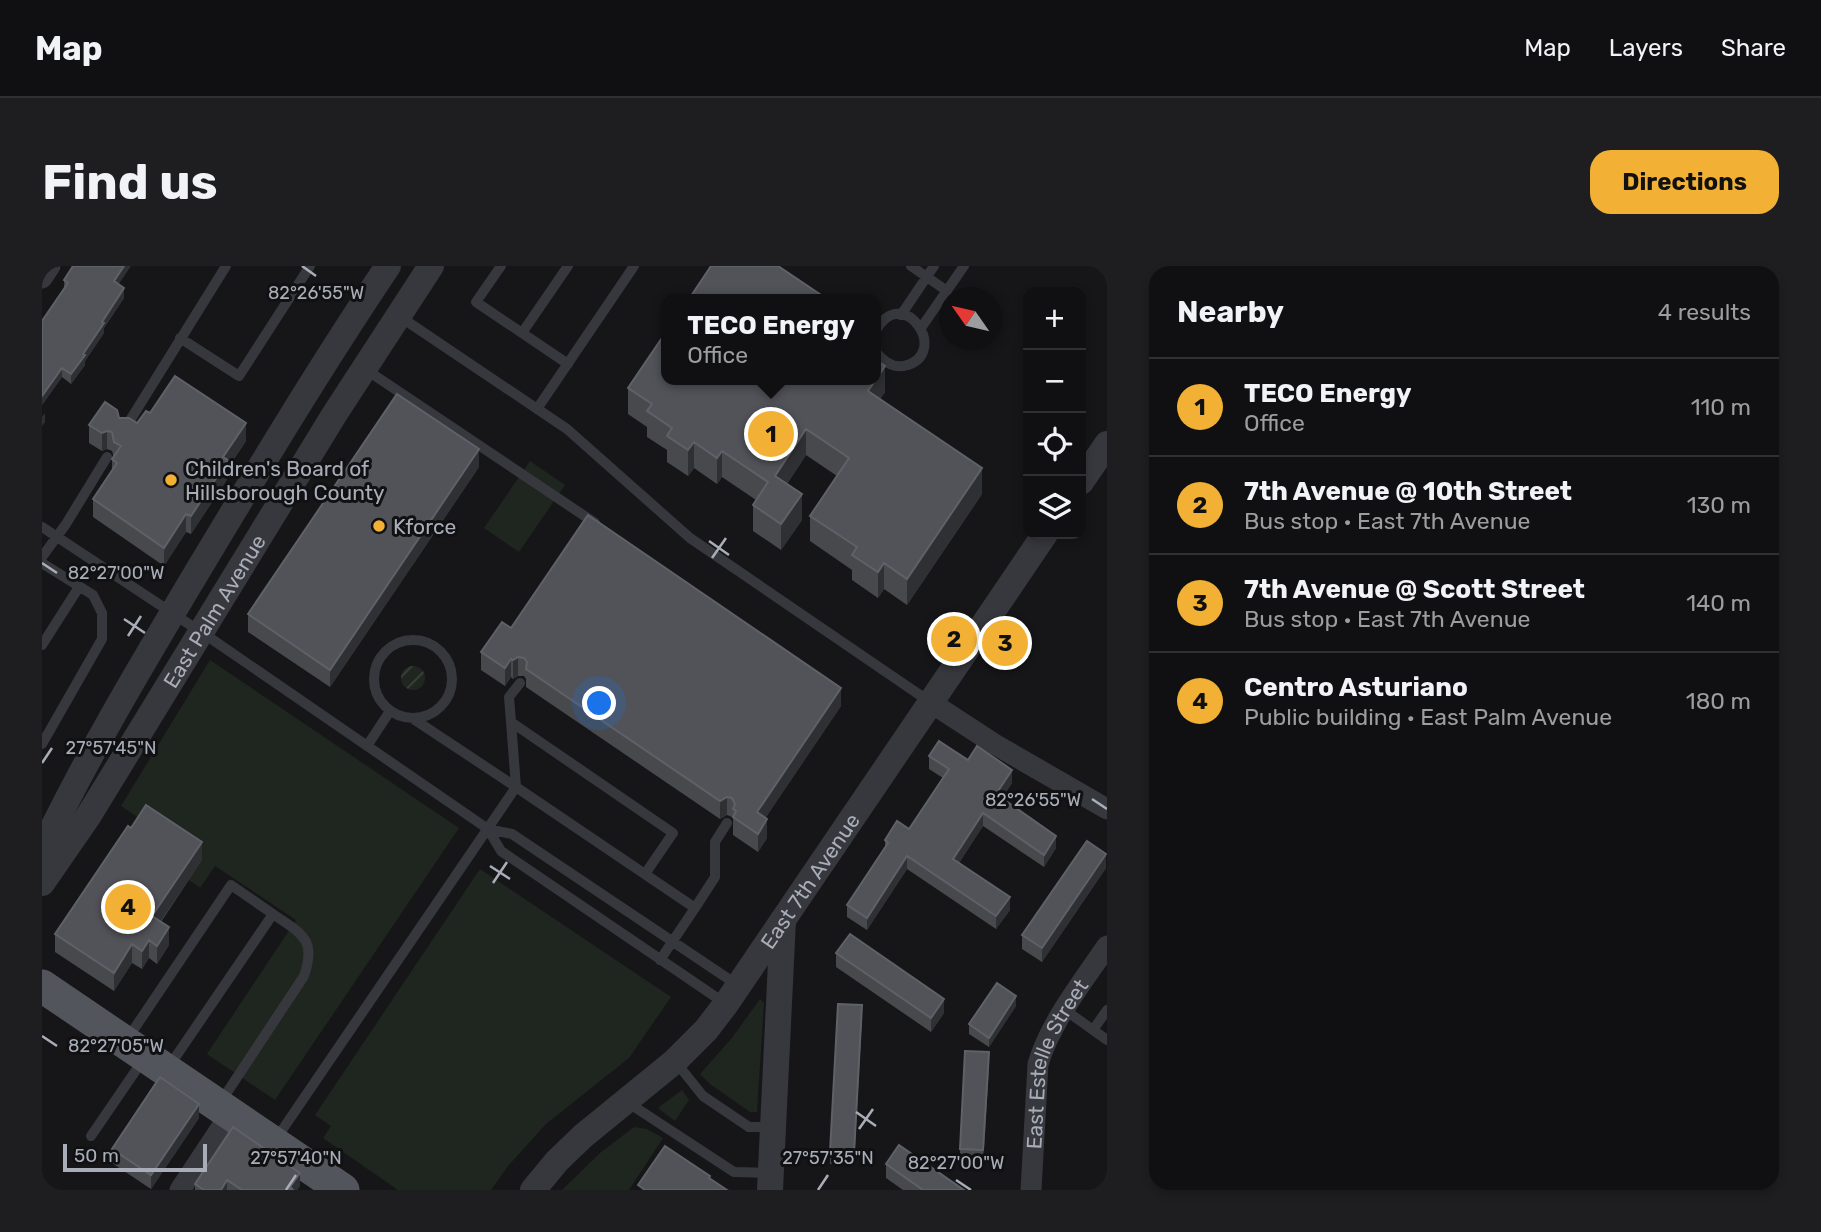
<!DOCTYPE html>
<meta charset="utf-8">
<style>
body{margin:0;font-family:Rubik,sans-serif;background:#1e1e20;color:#f1f3f6}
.controls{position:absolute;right:21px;top:21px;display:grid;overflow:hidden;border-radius:14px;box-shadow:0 4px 10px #0003}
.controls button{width:63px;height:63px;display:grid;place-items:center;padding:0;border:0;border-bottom:2px solid #303032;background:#101012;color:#f1f3f6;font:35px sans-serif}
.compass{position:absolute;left:897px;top:21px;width:63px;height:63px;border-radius:50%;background:#101012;box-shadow:0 4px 10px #0003;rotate:304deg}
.scale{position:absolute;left:21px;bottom:18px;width:144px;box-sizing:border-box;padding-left:7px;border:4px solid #a8adb8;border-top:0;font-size:19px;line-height:24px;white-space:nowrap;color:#a8adb8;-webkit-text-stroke:5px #111113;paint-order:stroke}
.you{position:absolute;left:558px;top:438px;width:24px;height:24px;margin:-18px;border:5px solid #fff;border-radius:50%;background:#1a73e8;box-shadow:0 0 0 10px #1a73e833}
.badge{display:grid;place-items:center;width:46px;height:46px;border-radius:50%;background:#f2b134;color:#111;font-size:23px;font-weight:700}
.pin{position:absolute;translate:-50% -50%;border:4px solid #fff;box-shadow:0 2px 7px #0006}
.popup{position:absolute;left:619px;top:28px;width:220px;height:91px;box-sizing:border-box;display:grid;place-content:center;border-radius:14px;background:#101012;filter:drop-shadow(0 2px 5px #0005);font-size:23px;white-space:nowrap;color:#9c9d9f}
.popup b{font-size:26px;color:#f1f3f6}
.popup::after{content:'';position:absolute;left:50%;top:100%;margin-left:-14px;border:14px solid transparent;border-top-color:#101012}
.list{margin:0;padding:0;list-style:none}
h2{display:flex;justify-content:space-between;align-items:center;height:91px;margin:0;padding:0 28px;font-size:30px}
h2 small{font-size:23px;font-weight:400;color:#9c9d9f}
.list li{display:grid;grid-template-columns:46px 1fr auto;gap:21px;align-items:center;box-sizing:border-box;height:98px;padding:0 28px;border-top:2px solid #303032}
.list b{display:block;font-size:26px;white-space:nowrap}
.list p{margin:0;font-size:23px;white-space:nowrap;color:#9c9d9f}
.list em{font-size:23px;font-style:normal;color:#9c9d9f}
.icon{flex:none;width:38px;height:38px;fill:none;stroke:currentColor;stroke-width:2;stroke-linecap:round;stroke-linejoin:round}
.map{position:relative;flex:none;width:1065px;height:924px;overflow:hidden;border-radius:21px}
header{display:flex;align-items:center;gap:42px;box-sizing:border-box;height:98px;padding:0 35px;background:#101012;border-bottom:2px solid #303032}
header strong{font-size:33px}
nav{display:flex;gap:38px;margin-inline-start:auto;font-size:24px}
.intro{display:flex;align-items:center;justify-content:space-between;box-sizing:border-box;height:168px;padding:0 42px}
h1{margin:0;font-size:49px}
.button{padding:18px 32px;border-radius:21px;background:#f2b134;color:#111;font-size:24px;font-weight:700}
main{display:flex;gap:42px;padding:0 42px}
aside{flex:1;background:#101012;border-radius:21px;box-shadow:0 4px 10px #0003}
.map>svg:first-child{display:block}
.grass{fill:#1e261f}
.garden{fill:url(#garden-furrows)}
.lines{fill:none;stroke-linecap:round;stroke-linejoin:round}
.service{stroke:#37383d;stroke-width:10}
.minor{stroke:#37383d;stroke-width:21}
.tertiary{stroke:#37383d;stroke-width:26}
.primary{stroke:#53555c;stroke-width:33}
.wall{fill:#47494d}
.shaded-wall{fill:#2f3033}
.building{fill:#525359;stroke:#5f6168;stroke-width:2}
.ticks{fill:none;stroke:#a8adb8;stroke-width:2.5}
.poi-dot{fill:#f2b134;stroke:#111113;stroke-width:2.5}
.labels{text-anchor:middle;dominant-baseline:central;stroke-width:6;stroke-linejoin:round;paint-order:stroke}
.poi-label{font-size:21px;fill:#a8adb8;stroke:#111113;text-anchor:start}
.street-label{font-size:21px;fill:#a8adb8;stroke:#111113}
.ticks-label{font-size:18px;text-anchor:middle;fill:#a8adb8;stroke:#111113;stroke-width:6;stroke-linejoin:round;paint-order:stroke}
</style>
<header>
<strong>Map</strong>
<nav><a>Map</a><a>Layers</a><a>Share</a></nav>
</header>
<div class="intro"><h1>Find us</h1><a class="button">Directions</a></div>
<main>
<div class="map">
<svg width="1065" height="924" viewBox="0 0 1065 924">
<defs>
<pattern id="garden-furrows" width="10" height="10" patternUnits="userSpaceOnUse" patternTransform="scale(1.75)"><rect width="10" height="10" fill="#1e261f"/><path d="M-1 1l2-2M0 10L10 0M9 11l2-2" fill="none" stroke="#3c433d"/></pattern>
</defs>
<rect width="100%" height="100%" fill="#161618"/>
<path class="grass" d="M488 195 523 219 477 286 442 262Z
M168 394 417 562 233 834 165 788 254 654 173 600 158 622 147 614 160 594 79 540Z
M438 603 629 731 587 792 504 858 466 900 449 924H356L281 872 289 860 273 849Z
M718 733 722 737 715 846H708L668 818 658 808 689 773Z
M640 824 647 834 633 855 617 843V841Z
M592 861 605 863 621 872 587 924H520L558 887Z"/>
<path class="garden" d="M359 412a12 12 0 1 1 24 0a12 12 0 1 1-24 0Z"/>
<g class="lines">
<path class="service" d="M459 0 434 36 526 98
M869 0 905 25
M859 49 892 0
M357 50 525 163 648 272 888 436
M879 62 922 0
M834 64C862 16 910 89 862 100 850 102 841 95 834 86
M480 67 526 0
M138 72 197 110 268 0
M323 103 553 257
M495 143 592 0
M82 164 184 0
M0 261 174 376 446 563
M0 291 24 258 65 191
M0 297 51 329 60 347V373L0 478
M332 413a39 39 0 1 1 78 0a39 39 0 1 1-78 0Z
M0 379 37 321
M370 452 474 521
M469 456 467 431 478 417
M325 480 348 445
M474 521 469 456 631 567 603 608
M653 642 673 611V576L685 557
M684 738 459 585 446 563 470 568 697 720
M1023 744 1065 774
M1051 764 1065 744
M86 772 189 619 231 648 126 802
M633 795 661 830 707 861H730
M585 836 692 906 729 907
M178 837 262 710C275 672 259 668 231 648
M49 870 101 794
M234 873 474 521 653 642 618 694"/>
<g class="minor">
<path d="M0 12 8 0"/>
<path d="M888 436 954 479 1065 543"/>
<path d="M138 924 189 847"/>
<path id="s1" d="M989 924 996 798C1009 755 1040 717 1065 680"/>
</g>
<g class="tertiary">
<path d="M1039 216 1065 178"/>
<path d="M0 584C45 490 99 400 152 311 215 206 278 101 346 0"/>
<path id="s2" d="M0 617 47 549 292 149 389 0"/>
<path id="s3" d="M491 924 515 895 541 870 633 795 664 764 684 738 1003 268"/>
<path d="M728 924 741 654"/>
</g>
<path class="primary" d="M0 720 301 924"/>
</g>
<path class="wall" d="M22 14 76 18 82 32 62 62V67L43 95V99L29 118 20 111 0 139 22 23Z
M586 122 843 126 838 133 940 228 865 339 842 323 836 332 810 314V304L768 275V250L795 210 764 189 745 218 760 254 739 284 711 265V239L714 234 680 211 675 218 652 202 646 210 625 196V184L605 171V161L586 148Z
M108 147 204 175 186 202V212L149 268 144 266 122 300 51 251V233L70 205V193L72 192 70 185 65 183 60 185 47 177V159L77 152 95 157Z
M437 201 288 421 206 366V348Z
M469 362 799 440 723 552 725 572 716 586 691 569V553L690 551 685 549 678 553 484 421V413L482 410H476L471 413 469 411 463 420 439 404V386Z
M887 490 926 494 970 517 960 532 1014 582 1002 601 941 560 917 597 968 644 954 663 865 603 825 664 805 651V639L843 583V574L867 563 901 512 887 503Z
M160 594 119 656 127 679 115 698 107 692 100 703 90 697 72 725 13 686V668Z
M1064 602 1000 696 980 683V669Z
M794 687 902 747 889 766 794 701Z
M974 740 947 781 927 768V758Z
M820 751 812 899 788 898V886Z
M947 800 941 898 918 897V883Z
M157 852 109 923 70 897V883Z
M191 861 258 920 255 924H153V918Z
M844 898 922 924H861L844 912Z"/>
<path class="shaded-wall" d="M82 0H89L72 25V15Z
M82 22V32L62 62V67L43 95V99L29 118V108L60 56Z
M843 100V126L826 151V125Z
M20 102V111L0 139V130Z
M3 147V156L0 160V151Z
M204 157V175L186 202V212L149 268V250L181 191Z
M764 163V189L733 236V210Z
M65 165V183L60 185V167Z
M652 176V202L646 210V184Z
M437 183V201L288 421V404Z
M680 185V211L675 218V192Z
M940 202V228L865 339V313Z
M760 228V254L739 284V258Z
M144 248V266L122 300V282Z
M842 297V323L836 332V306Z
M476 391V410L471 413V394Z
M469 393V411L463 420V402Z
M799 422V440L715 565V546Z
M970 504V517L954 541V528Z
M685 531V549L678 553V535Z
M941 547V560L911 606V593Z
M725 553V572L716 586V568Z
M1014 570V582L1002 601V589Z
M160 576V594L110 668V650Z
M1064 588V602L1000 696V682Z
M865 590V603L825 664V652Z
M968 631V644L954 663V650Z
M127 661V679L115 698V680Z
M107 674V692L100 703V685Z
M90 678V697L72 725V707Z
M974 730V740L947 781V772Z
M902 733V747L889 766V752Z
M820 739V751L812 899V887Z
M947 786V800L941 898V884Z
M157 838V852L109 923V909Z
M258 907V920L255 924H248V921Z
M185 914V924H179Z"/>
<path class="building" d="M31 0H82L72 15 82 22 60 56 62 57 41 88 43 89 29 108 20 102 0 130V55L26 17 22 14Z
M669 0H736L785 33H647Z
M624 66V114H834V94L843 100 826 125 940 202 865 313 842 297 836 306 810 289 815 281 768 250 807 192 764 163 733 210 760 228 739 258 711 239 726 216 680 185 675 192 652 176 646 184 625 170 630 162 605 145 610 138 586 122Z
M133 110 204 157 181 191 186 194 149 250 144 248 122 282 51 233 75 197 70 193 79 180 72 176 70 166 65 165 60 167 47 159 63 136 75 144 77 152H87L95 157 104 145 108 147Z
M355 128 437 183 288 404 206 348Z
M546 249 799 422 715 546 725 553 716 568 691 551 694 545 691 543 693 538 690 532 685 531 678 535 484 403 485 396 482 392 476 391 471 394 469 393 463 402 439 386 460 356 469 362Z
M897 475 926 494 935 480 970 504 954 528 1014 570 1002 589 941 547 911 593 968 631 954 650 865 590 825 652 805 639 846 577 843 574 855 555 867 563 907 503 887 490Z
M104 539 160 576 110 650 127 661 115 680 107 674 100 685 90 678 72 707 13 668 86 560 89 562Z
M1045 575 1064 588 1000 682 980 669Z
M808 668 902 733 889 752 794 687Z
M955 717 974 730 947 772 927 758Z
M796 738 820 739 812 887 788 886Z
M923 785 947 786 941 884 918 883Z
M118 811 157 838 109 909 70 883Z
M191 861 258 907 248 921 251 924H200L185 914 179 924H162L153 918Z
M857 879 922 924H881L844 898Z
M623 880 668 910 667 912 685 924H603L596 919Z"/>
<path class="ticks" d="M260 0 274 10M667 275 687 289M670 292 684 272M0 297 15 307M82 353 103 367M86 370 99 350M0 497 10 482M1050 533 1065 543M448 600 468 613M451 617 465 596M0 770 15 780M814 846 834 860M817 863 831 843M914 914 929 924M244 924 254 909M776 924 786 909"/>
<g class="poi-dot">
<circle cx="129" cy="214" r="7"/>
<circle cx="337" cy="260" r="7"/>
</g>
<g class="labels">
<g class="poi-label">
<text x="143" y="202">Children's Board of<tspan x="143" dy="24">Hillsborough County</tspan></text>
<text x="351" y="260">Kforce</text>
</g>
<g class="street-label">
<text stroke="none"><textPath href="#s2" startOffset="322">East Palm Avenue</textPath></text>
<text stroke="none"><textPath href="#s3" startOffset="418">East 7th Avenue</textPath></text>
<text stroke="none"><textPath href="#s1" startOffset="131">East Estelle Street</textPath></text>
</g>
</g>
<g class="ticks-label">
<text x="274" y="33">82°26'55"W</text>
<text x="74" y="313">82°27'00"W</text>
<text x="69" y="488">27°57'45"N</text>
<text x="991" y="540">82°26'55"W</text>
<text x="74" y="786">82°27'05"W</text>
<text x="254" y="898">27°57'40"N</text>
<text x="786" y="898">27°57'35"N</text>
<text x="914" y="903">82°27'00"W</text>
</g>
</svg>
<div class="controls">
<button>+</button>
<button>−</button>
<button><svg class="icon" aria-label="locate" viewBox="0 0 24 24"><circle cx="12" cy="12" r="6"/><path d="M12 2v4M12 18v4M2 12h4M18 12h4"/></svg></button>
<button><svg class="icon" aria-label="layers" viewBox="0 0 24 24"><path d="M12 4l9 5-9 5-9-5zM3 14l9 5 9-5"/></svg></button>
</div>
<svg class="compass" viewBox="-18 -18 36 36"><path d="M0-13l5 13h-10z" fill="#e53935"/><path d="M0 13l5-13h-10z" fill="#9c9d9f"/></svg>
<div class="scale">50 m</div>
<div class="you"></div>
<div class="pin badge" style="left:729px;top:168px">1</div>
<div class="popup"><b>TECO Energy</b>Office</div>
<div class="pin badge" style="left:912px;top:373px">2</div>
<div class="pin badge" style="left:963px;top:377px">3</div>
<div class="pin badge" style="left:86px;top:641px">4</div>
</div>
<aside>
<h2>Nearby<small>4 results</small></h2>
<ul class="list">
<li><span class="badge">1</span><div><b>TECO Energy</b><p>Office</p></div><em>110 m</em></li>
<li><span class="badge">2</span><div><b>7th Avenue @ 10th Street</b><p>Bus stop · East 7th Avenue</p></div><em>130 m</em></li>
<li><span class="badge">3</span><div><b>7th Avenue @ Scott Street</b><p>Bus stop · East 7th Avenue</p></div><em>140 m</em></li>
<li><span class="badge">4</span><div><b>Centro Asturiano</b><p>Public building · East Palm Avenue</p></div><em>180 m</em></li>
</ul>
</aside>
</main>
